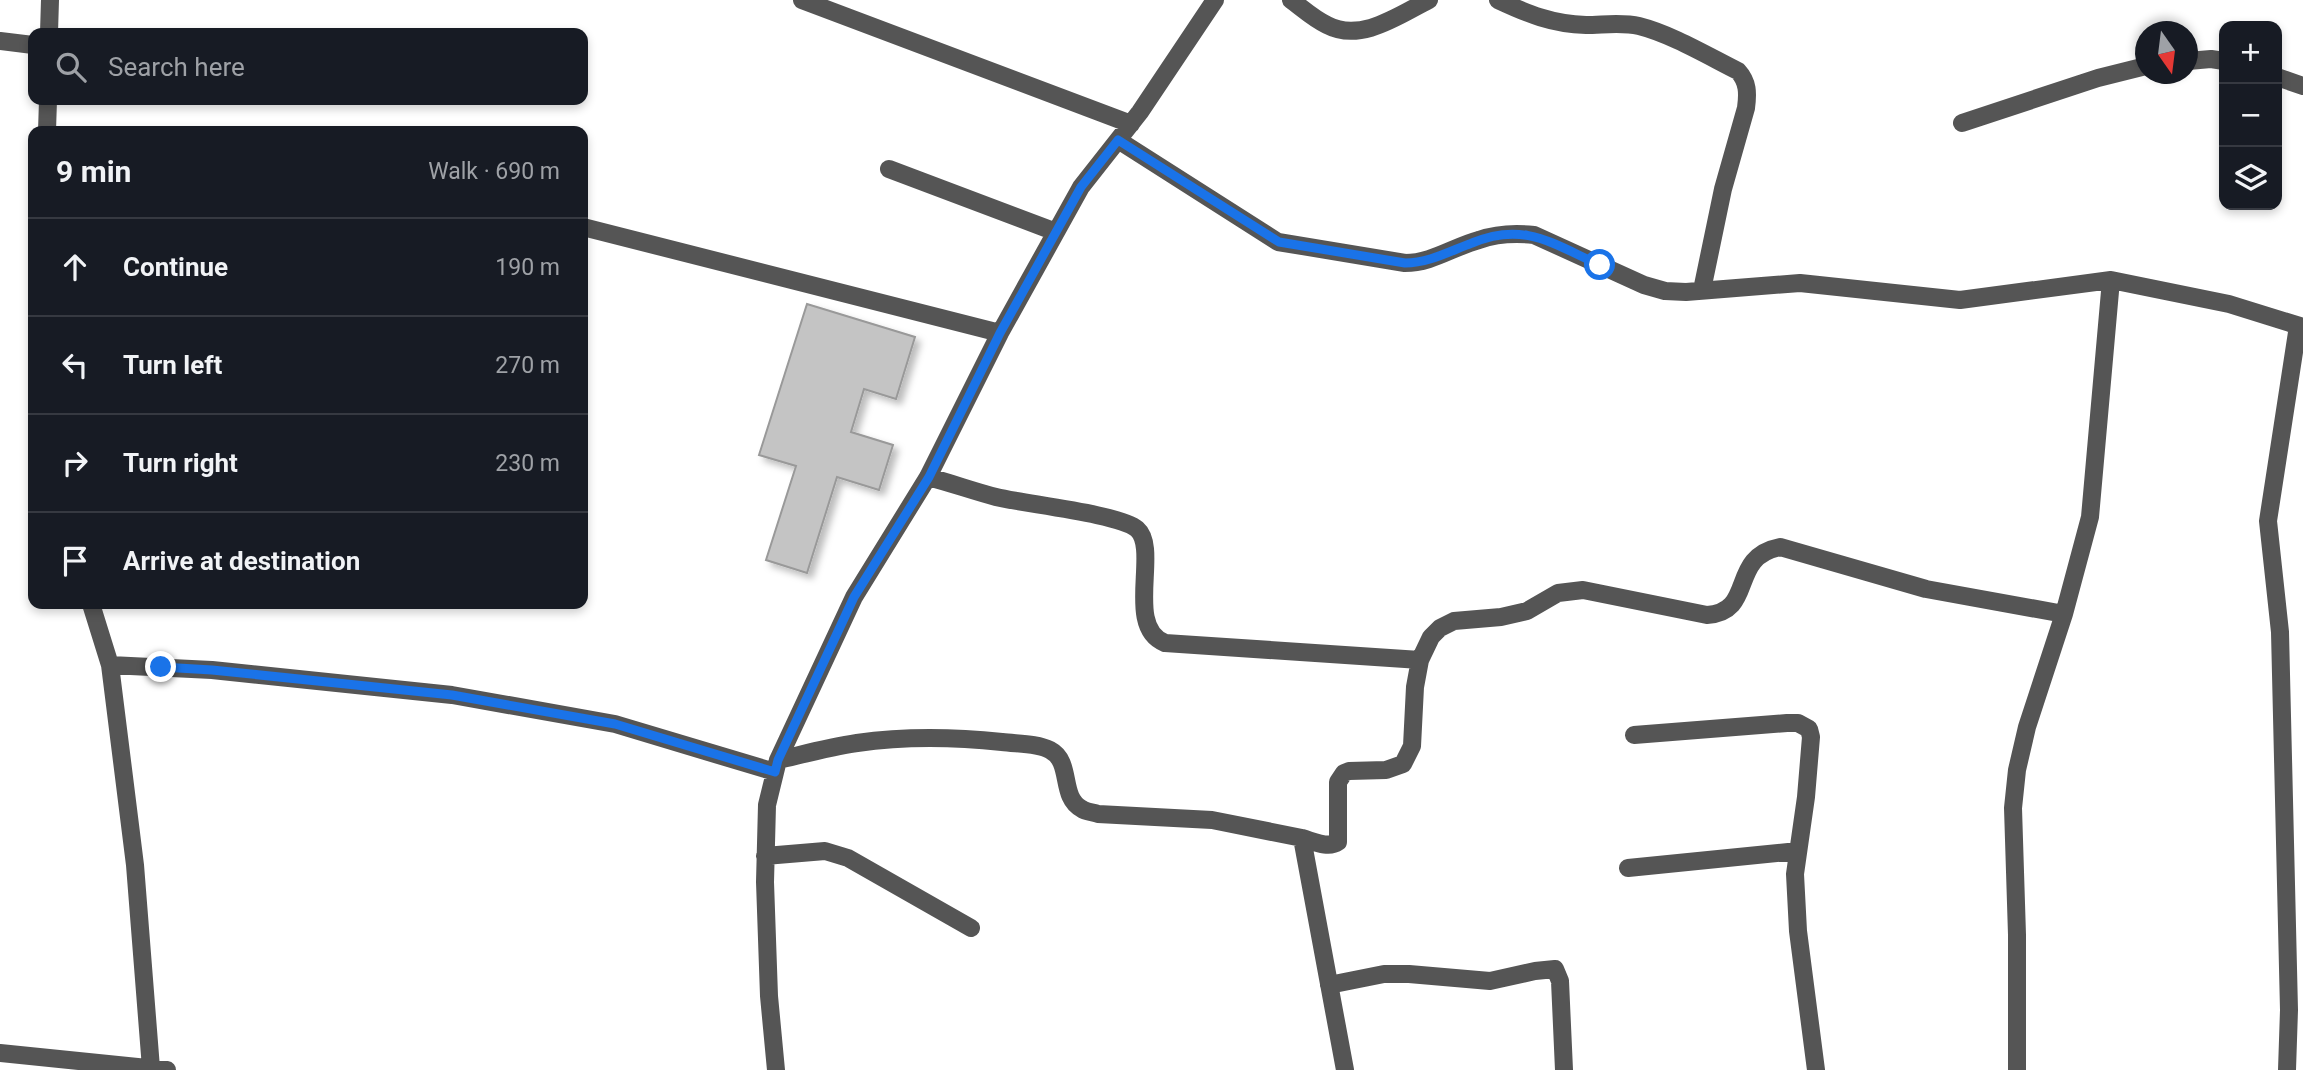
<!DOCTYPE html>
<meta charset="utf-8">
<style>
body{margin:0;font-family:Roboto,sans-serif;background:#20242c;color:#f1f3f6}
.controls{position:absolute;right:21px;top:21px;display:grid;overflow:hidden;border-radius:14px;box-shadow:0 4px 10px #0003}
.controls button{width:63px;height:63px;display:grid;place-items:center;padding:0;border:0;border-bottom:2px solid #363941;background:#171b24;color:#f1f3f6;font:35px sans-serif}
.compass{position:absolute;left:2135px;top:21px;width:63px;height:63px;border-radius:50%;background:#171b24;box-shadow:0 4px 10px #0003;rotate:166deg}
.stop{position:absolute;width:21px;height:21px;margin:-16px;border:5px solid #1a73e8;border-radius:50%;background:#fff}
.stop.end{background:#1a73e8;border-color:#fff;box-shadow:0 2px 7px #0008}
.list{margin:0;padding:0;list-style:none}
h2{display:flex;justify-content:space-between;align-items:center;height:91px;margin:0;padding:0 28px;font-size:30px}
h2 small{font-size:23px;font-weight:400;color:#9ea1a6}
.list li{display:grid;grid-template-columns:46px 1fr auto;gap:21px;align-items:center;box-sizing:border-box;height:98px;padding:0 28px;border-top:2px solid #363941}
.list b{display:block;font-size:26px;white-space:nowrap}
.list em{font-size:23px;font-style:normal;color:#9ea1a6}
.icon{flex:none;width:38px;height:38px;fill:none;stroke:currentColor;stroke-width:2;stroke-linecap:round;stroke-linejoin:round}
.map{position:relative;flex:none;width:2303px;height:1070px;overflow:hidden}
.search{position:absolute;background:#171b24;box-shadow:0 4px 10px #0003;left:28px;top:28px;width:560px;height:77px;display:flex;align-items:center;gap:18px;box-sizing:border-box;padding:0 24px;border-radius:14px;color:#9ea1a6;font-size:26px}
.panel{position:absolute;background:#171b24;box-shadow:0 4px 10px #0003;left:28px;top:126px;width:560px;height:483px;border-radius:14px}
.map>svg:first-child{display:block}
.building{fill:#c4c4c4;stroke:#999;stroke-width:2;filter:url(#shadow)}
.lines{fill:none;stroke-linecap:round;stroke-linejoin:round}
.minor{stroke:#555;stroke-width:18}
.route{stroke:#1a73e8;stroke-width:9}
</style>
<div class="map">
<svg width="2303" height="1070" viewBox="0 0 2303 1070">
<defs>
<filter id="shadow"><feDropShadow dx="5" dy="5" stdDeviation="3.5" flood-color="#0004"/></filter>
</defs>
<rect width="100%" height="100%" fill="#fff"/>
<path class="building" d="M807 304 915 337 896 399 864 389 851 432 893 445 879 490 837 477 807 573 766 560 796 466 759 455Z"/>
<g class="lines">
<path class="minor" d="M802 0 1131 124
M1291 0C1302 8 1314 19 1327 25 1361 43 1399 15 1429 0
M1498 0C1528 14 1552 24 1586 25 1603 25 1622 22 1639 26 1671 34 1708 56 1738 71 1748 82 1748 93 1746 108L1723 189 1702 290
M49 33 50 0
M0 41 33 45
M2188 61 2211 59 2224 61
M2277 77 2303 86
M1962 123 2098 78 2146 66
M47 131 48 100
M1118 140 1278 242 1405 263C1432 263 1453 247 1479 240 1496 234 1516 233 1534 235L1644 285 1665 291 1686 292 1800 283 1960 300 2111 280 2090 517 2064 614 2027 727 2017 770 2013 808 2017 935V1070
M889 169 1056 232
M583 227 1000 333
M2111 280 2229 304 2303 327
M928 477C951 483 973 491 996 497 1024 504 1120 514 1137 529 1160 549 1124 627 1165 643L1420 660
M91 604 110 665 135 865 151 1068
M110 665 212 670 452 695 615 724 775 772
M1634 735 1787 723H1798L1809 729 1811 737 1806 797 1795 874 1798 931 1816 1070
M778 760C804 754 830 747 857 743 905 736 955 737 1002 742 1017 744 1037 743 1050 750 1073 762 1059 797 1082 809 1086 812 1093 812 1098 814L1212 820 1302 838 1345 1070
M1302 838C1313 841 1328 849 1338 842V782L1344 773 1349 771 1386 770 1403 764 1412 746 1415 687 1420 660 1431 637 1440 628 1454 621 1501 617 1527 611 1558 593 1583 590 1707 615C1756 612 1728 557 1780 547L1926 589 2064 614
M765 856 825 851 848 858 971 928
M1628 868 1798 851
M1329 985 1384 974H1409L1490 981 1535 971 1555 969 1560 981 1564 1070
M0 1053 167 1070
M776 1070 769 996 765 882 767 805 778 760 854 597 928 477 1000 333 1081 187 1140 112 1215 0
M2287 1070 2289 1010 2280 632 2268 521 2298 326"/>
</g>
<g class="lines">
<path class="route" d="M161 667 212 670 452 695 615 724 775 772 778 760 854 597 929 477 1000 333 1081 187 1118 140 1279 242 1405 263C1429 263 1450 251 1472 243 1524 221 1553 244 1600 265"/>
</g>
</svg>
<div class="controls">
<button>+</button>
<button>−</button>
<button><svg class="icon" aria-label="layers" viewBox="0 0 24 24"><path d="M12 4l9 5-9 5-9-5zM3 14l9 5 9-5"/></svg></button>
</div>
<svg class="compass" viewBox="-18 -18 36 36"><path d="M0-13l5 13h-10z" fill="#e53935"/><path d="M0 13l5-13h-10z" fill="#9ea1a6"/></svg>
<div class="stop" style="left:1600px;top:265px"></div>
<div class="stop end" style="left:161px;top:667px"></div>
<div class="search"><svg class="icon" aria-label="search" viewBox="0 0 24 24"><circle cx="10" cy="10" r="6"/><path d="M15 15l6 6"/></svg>Search here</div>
<section class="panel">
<h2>9 min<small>Walk · 690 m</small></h2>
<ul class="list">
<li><svg class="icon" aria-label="ahead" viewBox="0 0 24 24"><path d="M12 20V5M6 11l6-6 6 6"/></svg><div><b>Continue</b></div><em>190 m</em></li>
<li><svg class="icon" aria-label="left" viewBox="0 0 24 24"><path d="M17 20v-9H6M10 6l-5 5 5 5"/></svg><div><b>Turn left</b></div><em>270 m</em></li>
<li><svg class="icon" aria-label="right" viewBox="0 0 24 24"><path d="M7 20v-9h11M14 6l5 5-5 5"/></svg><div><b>Turn right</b></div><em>230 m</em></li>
<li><svg class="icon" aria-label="arrive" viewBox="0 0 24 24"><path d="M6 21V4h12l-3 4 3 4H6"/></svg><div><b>Arrive at destination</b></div></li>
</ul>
</section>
</div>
